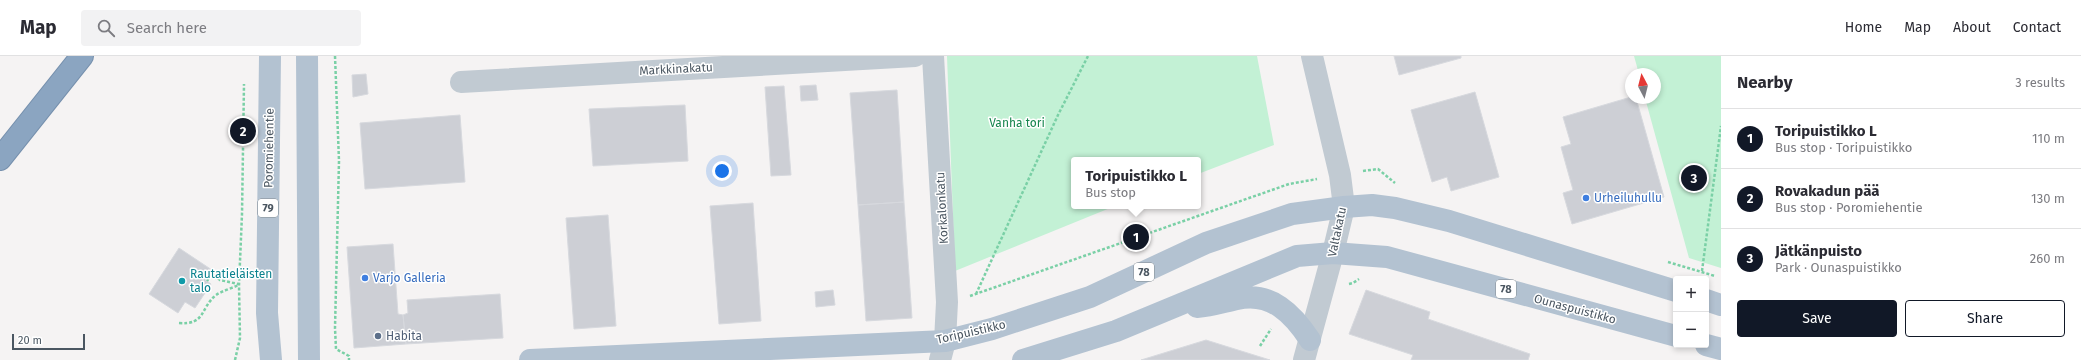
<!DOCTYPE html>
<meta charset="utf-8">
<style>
body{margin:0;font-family:"Fira Sans",sans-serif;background:#f2f2f3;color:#2b2b33}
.controls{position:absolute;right:12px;bottom:12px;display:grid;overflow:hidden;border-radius:4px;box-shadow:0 2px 6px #0003}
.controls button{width:36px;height:36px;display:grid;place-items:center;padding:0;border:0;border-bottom:1px solid #e1e1e2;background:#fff;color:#2b2b33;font:20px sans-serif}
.compass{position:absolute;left:1625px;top:12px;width:36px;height:36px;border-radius:50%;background:#fff;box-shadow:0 2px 6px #0003;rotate:353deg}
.scale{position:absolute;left:12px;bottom:10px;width:73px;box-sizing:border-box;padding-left:4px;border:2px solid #4a5661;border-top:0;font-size:11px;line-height:14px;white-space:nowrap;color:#4a5661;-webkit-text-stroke:3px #fff;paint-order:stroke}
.you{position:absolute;left:722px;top:115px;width:14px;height:14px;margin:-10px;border:3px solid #fff;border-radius:50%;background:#1a73e8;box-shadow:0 0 0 6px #1a73e833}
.badge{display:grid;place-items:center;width:26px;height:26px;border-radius:50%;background:#111827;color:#fff;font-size:13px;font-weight:700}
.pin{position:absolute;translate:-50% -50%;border:2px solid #fff;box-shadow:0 1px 4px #0006}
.popup{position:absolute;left:1071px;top:101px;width:130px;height:52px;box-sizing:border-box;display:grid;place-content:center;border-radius:4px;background:#fff;filter:drop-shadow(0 1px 3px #0005);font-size:13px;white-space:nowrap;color:#7c7c81}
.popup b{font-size:15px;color:#2b2b33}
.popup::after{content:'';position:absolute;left:50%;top:100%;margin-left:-8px;border:8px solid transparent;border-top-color:#fff}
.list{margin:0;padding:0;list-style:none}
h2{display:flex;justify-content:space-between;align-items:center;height:52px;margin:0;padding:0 16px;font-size:17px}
h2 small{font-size:13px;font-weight:400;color:#7c7c81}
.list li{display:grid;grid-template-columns:26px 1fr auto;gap:12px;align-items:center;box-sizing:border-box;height:60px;padding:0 16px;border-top:1px solid #e1e1e2}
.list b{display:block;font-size:15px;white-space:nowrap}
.list p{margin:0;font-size:13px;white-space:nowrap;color:#7c7c81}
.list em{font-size:13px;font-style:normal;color:#7c7c81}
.actions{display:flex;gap:8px;padding:12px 16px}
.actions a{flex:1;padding:9px 0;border:1px solid #111827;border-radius:4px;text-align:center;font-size:14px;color:#111827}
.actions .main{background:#111827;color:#fff}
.icon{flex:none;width:22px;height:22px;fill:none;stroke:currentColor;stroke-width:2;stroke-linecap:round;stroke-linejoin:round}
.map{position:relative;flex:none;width:1721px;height:304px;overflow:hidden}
header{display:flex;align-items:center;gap:24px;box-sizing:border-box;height:56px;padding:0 20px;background:#fff;border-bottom:1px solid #e1e1e2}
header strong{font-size:19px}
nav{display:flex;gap:22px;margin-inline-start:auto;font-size:14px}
.search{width:280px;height:36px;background:#f2f2f3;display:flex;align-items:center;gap:10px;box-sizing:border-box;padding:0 14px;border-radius:4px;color:#7c7c81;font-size:15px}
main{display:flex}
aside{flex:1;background:#fff}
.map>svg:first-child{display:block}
.green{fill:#c3f1d5}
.building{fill:#cdcfd5;stroke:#d7d9de}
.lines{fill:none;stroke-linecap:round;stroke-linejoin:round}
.highway-casing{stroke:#7690ad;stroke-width:24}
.path{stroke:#7ad0a6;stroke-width:2.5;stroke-dasharray:3 2;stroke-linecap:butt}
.minor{stroke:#c1cad2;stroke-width:22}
.major{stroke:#b3c2d1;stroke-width:22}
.highway{stroke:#8ba5c1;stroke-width:22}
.shop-dot{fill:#3f7fe0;stroke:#fff;stroke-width:1.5}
.culture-dot{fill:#0f9aa8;stroke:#fff;stroke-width:1.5}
.service-dot{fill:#5c6f8a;stroke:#fff;stroke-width:1.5}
.labels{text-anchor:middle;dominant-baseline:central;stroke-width:3;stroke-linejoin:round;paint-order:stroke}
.shield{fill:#fff;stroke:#808990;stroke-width:1}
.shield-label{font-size:11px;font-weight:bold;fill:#4a5661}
.street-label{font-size:12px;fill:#4a5661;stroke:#fff}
.park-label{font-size:12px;fill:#17864f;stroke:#fff}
.shop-label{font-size:12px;fill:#366cbe;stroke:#fff;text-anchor:start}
.culture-label{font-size:12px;fill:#0d838f;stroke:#fff;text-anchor:start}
.service-label{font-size:12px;fill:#4e5e75;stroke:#fff;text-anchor:start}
</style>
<header>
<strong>Map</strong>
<div class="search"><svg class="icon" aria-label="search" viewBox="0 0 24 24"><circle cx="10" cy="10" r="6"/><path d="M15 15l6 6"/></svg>Search here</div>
<nav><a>Home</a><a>Map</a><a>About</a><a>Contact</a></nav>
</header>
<main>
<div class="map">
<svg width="1721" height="304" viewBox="0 0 1721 304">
<rect width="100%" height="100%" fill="#f5f3f3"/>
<path class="green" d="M947 0H1257L1274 89 1198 118V104H1074V150H1115L955 215Z
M1634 0H1721V212L1689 202 1645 42H1655V18H1639Z"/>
<path class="building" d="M1394 0H1461V2L1399 19Z
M366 18 368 38 353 41 352 19Z
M816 29 818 44 801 45 800 30Z
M784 30 791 119 771 120 765 31Z
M897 34 904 146 858 149 850 37Z
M1475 36 1499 121 1451 135 1447 121 1432 126 1411 54Z
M1631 41 1636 42 1664 141 1572 168 1563 137 1573 134 1561 91 1571 88 1563 61Z
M685 49 688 105 593 110 589 53Z
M460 59 465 126 365 133 360 67Z
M904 146 912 262 866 265 858 149Z
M753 147 761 265 719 268 710 150Z
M608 159 616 270 574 273 566 162Z
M393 188 398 258 403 259 406 288 354 292 347 191Z
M179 192 212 214 205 224 211 228 195 252 185 246 178 257 149 238Z
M833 234 835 249 816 251 815 236Z
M1366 234 1430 256 1428 263 1530 298 1528 304H1411L1413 299 1349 278Z
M500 238 503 282 406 288 403 259 408 257 407 244Z
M1206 284 1270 304H1141Z"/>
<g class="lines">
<defs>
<path id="highway" d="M0 103 82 0"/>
</defs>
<use href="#highway" class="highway-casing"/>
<path class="path" d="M335 0 339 105 335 272 336 293 349 300V304
M1363 115 1378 113 1395 127
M1668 206 1715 220
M1702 215 1721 70
M207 225 210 220 214 219 220 224 238 228
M1349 228 1353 227 1359 223
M976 238 1058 59 1088 0
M970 240 1289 128 1317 123
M179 267C206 269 200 252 216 239 222 235 232 232 239 229
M1260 290 1271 273
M235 304 240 282 239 229 242 158 244 28"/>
<path class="minor" d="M933 0 947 246 945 285 940 304
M461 26 915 0
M1304 304 1333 197 1344 151 1340 119 1312 0"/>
<path class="major" d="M270 0 267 257 271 304
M307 0 309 304
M1706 244 1721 249
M1197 251C1211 250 1223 246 1237 243 1271 235 1293 258 1310 284
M1706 289 1721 293
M530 304 945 285 992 273 1090 241 1206 187 1292 158 1344 151 1372 149 1395 152 1449 165 1676 235
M1023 304 1116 275 1297 200 1333 197 1387 201 1676 280"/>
<use href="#highway" class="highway"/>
</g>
<g class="shop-dot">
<circle cx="1586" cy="142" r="4"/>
<circle cx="365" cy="222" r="4"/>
</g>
<circle class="culture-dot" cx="182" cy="225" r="4"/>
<circle class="service-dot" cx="378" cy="280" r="4"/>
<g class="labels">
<g class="shield">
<rect x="258" y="143" width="20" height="18" rx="3"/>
<rect x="1134" y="207" width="20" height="18" rx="3"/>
<rect x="1496" y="224" width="20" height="18" rx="3"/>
</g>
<g class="shield-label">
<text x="268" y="152">79</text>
<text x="1144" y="216">78</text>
<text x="1506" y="233">78</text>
</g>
<g class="street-label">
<text transform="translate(676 13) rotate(-3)">Markkinakatu</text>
<text transform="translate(269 92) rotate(-89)">Poromiehentie</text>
<text transform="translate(942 152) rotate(-93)">Korkalonkatu</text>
<text transform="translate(1337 176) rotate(-78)">Valtakatu</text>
<text transform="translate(1575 253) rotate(15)">Ounaspuistikko</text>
<text transform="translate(971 276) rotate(-13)">Toripuistikko</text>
</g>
<g class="park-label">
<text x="1017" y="67">Vanha tori</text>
</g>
<g class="shop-label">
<text x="1594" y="142">Urheiluhullu</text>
<text x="373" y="222">Varjo Galleria</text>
</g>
<g class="culture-label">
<text x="190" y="218">Rautatieläisten<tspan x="190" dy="14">talo</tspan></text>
</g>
<g class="service-label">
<text x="386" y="280">Habita</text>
</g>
</g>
</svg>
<div class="controls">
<button>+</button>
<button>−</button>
</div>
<svg class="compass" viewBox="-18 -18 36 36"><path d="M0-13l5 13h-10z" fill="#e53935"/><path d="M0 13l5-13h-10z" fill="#7c7c81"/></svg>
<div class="scale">20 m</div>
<div class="you"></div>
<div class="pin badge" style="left:1136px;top:181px">1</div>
<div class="popup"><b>Toripuistikko L</b>Bus stop</div>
<div class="pin badge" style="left:243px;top:75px">2</div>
<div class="pin badge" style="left:1694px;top:122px">3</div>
</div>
<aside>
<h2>Nearby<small>3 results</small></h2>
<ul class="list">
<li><span class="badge">1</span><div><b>Toripuistikko L</b><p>Bus stop · Toripuistikko</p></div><em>110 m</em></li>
<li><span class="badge">2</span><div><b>Rovakadun pää</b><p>Bus stop · Poromiehentie</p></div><em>130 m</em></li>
<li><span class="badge">3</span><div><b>Jätkänpuisto</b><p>Park · Ounaspuistikko</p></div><em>260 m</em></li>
</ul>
<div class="actions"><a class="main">Save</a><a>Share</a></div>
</aside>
</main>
